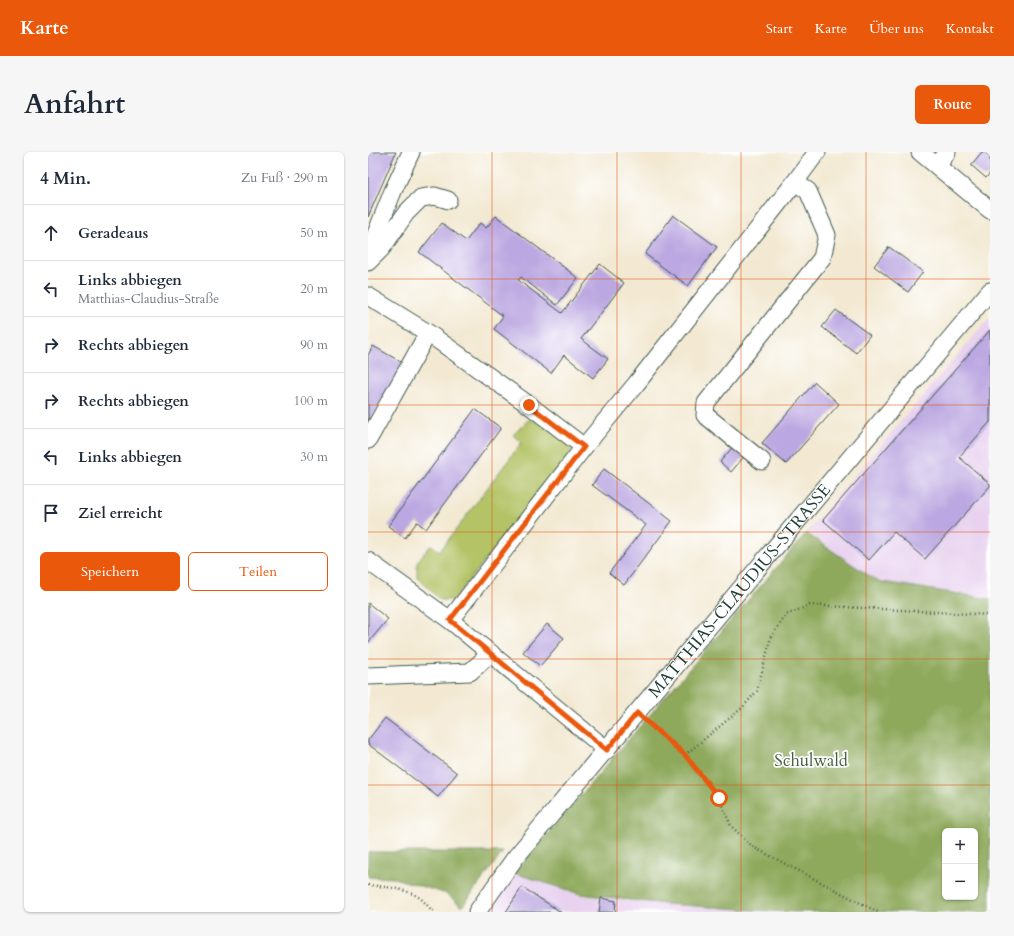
<!DOCTYPE html>
<html lang="de">
<meta charset="utf-8">
<style>
body{margin:0;font-family:Cardo,serif;background:#f6f6f7;color:#1f2937}
.controls{position:absolute;right:12px;bottom:12px;display:grid;overflow:hidden;border-radius:6px;box-shadow:0 1px 3px #0004}
.controls button{width:36px;height:36px;display:grid;place-items:center;padding:0;border:0;border-bottom:1px solid #e0e1e3;background:#fff;color:#1f2937;font:20px sans-serif}
.stop{position:absolute;width:12px;height:12px;margin:-9px;border:3px solid #ea580c;border-radius:50%;background:#fff}
.stop.end{background:#ea580c;border-color:#fff;box-shadow:0 1px 4px #0008}
.list{margin:0;padding:0;list-style:none}
h2{display:flex;justify-content:space-between;align-items:center;height:52px;margin:0;padding:0 16px;font-size:17px}
h2 small{font-size:13px;font-weight:400;color:#747a83}
.list li{display:grid;grid-template-columns:26px 1fr auto;gap:12px;align-items:center;box-sizing:border-box;height:56px;padding:0 16px;border-top:1px solid #e0e1e3}
.list b{display:block;font-size:15px;white-space:nowrap}
.list p{margin:0;font-size:13px;white-space:nowrap;color:#747a83}
.list em{font-size:13px;font-style:normal;color:#747a83}
.actions{display:flex;gap:8px;padding:12px 16px}
.actions a{flex:1;padding:9px 0;border:1px solid #ea580c;border-radius:6px;text-align:center;font-size:14px;color:#ea580c}
.actions .main{background:#ea580c;color:#fff}
.icon{flex:none;width:22px;height:22px;fill:none;stroke:currentColor;stroke-width:2;stroke-linecap:round;stroke-linejoin:round}
.map{position:relative;flex:none;width:622px;height:760px;overflow:hidden;border-radius:6px}
header{display:flex;align-items:center;gap:24px;box-sizing:border-box;height:56px;padding:0 20px;background:#ea580c;color:#fff}
header strong{font-size:19px}
nav{display:flex;gap:22px;margin-inline-start:auto;font-size:14px}
.intro{display:flex;align-items:center;justify-content:space-between;box-sizing:border-box;height:96px;padding:0 24px}
h1{margin:0;font-size:28px}
.button{padding:10px 18px;border-radius:6px;background:#ea580c;color:#fff;font-size:14px;font-weight:700}
main{display:flex;gap:24px;padding:0 24px}
aside{flex:1;background:#fff;border-radius:6px;box-shadow:0 1px 3px #0004}
.map>svg:first-child{display:block}
.built{fill:#e8d2ef}
.green{fill:#b3c366;stroke:#69804d}
.forest{fill:#8ea95b;stroke:#567348;fill-rule:evenodd}
.building{fill:#bba7e1}
.lines{fill:none;stroke-linecap:round;stroke-linejoin:round}
.minor-casing{stroke:#3f574c;stroke-width:19}
.path{stroke:#3f574c;stroke-width:2.5;stroke-dasharray:1 3;stroke-linecap:butt}
.minor{stroke:#fff;stroke-width:17}
.route{stroke:#ea580c;stroke-width:5}
.grid{fill:none;stroke:#de580e;stroke-width:1;stroke-opacity:0.55}
.labels{text-anchor:middle;dominant-baseline:central;stroke-width:3.5;stroke-linejoin:round;paint-order:stroke}
.street-label{font-size:17px;fill:#1f3d34;stroke:#fff}
.park-label{font-size:17px;fill:#445e40;stroke:#fff}
</style>
<header>
<strong>Karte</strong>
<nav><a>Start</a><a>Karte</a><a>Über uns</a><a>Kontakt</a></nav>
</header>
<div class="intro"><h1>Anfahrt</h1><a class="button">Route</a></div>
<main>
<aside>
<h2>4 Min.<small>Zu Fuß · 290 m</small></h2>
<ul class="list">
<li><svg class="icon" aria-label="ahead" viewBox="0 0 24 24"><path d="M12 20V5M6 11l6-6 6 6"/></svg><div><b>Geradeaus</b></div><em>50 m</em></li>
<li><svg class="icon" aria-label="left" viewBox="0 0 24 24"><path d="M17 20v-9H6M10 6l-5 5 5 5"/></svg><div><b>Links abbiegen</b><p>Matthias-Claudius-Straße</p></div><em>20 m</em></li>
<li><svg class="icon" aria-label="right" viewBox="0 0 24 24"><path d="M7 20v-9h11M14 6l5 5-5 5"/></svg><div><b>Rechts abbiegen</b></div><em>90 m</em></li>
<li><svg class="icon" aria-label="right" viewBox="0 0 24 24"><path d="M7 20v-9h11M14 6l5 5-5 5"/></svg><div><b>Rechts abbiegen</b></div><em>100 m</em></li>
<li><svg class="icon" aria-label="left" viewBox="0 0 24 24"><path d="M17 20v-9H6M10 6l-5 5 5 5"/></svg><div><b>Links abbiegen</b></div><em>30 m</em></li>
<li><svg class="icon" aria-label="arrive" viewBox="0 0 24 24"><path d="M6 21V4h12l-3 4 3 4H6"/></svg><div><b>Ziel erreicht</b></div></li>
</ul>
<div class="actions"><a class="main">Speichern</a><a>Teilen</a></div>
</aside>
<div class="map">
<svg width="622" height="760" viewBox="0 0 622 760">
<rect width="100%" height="100%" fill="#fff"/>
<filter id="ink" filterUnits="userSpaceOnUse"><feTurbulence type="fractalNoise" baseFrequency=".025" numOctaves="2"/><feDisplacementMap in="SourceGraphic" scale="8" xChannelSelector="R" yChannelSelector="G"/><feConvolveMatrix kernelMatrix="1 2 1 2 8 2 1 2 1" color-interpolation-filters="sRGB"/></filter>
<filter id="wash" filterUnits="userSpaceOnUse"><feTurbulence type="fractalNoise" baseFrequency=".012" numOctaves="4" result="noise"/><feDisplacementMap in="SourceGraphic" scale="16" xChannelSelector="R" yChannelSelector="G"/><feGaussianBlur stdDeviation="0.9" result="paint"/><feColorMatrix in="noise" values="0 0 0 0 0 0 0 0 0 0 0 0 0 0 0 0 0 1.4 0 .05"/><feComposite in="paint" operator="in"/></filter>
<g filter="url(#wash)">
<rect width="100%" height="100%" fill="#f3e9d3"/>
<path class="built" d="M622 165V446L509 429 439 380Z
M145 721 212 743 297 753 402 760H118Z"/>
<path class="green" d="M160 268H173L202 290 203 302 85 448H72L49 425V410L63 393 72 399 154 290 145 283Z"/>
<path class="forest" d="M438 381 509 429 622 447V760H415L297 752 212 742 146 721ZM577 679H607V745H577Z
M0 700H135L94 755 79 742 26 726 0 725Z"/>
<g id="blocks">
<path class="building" d="M0 0H28L0 65Z
M614 0H617L622 4V21L618 26 603 13Z
M305 63 349 95 320 134 277 102Z
M128 64 210 126 189 153 153 125 150 128 194 161 232 112 256 131 213 187 240 207 225 226 196 203 183 221 126 177 135 164 51 100 74 71 98 89 112 71 118 76Z
M521 95 555 120 540 140 506 114Z
M468 158 502 183 488 201 454 175Z
M622 178V270L591 305 622 332V334L557 407 526 380 501 408 455 368Z
M5 194 35 211 0 274V203Z
M447 230 471 252 418 312 394 291Z
M107 257 133 276 58 377 49 370 37 386 20 374Z
M368 291 379 301 363 320 352 310Z
M236 317 304 369 256 433 241 421 278 373 224 333Z
M0 451 20 467 0 491Z
M179 472 196 486 172 514 155 500Z
M17 566 89 621 70 645 0 592V588Z
M154 735 193 760H138Z
M233 746 248 749 247 760H231Z"/>
</g>
</g>
<g filter="url(#ink)">
<use href="#blocks" fill-opacity="0" stroke="#3f574c" stroke-width="1"/>
<g class="lines">
<defs>
<g id="minor">
<path d="M552 0 622 58"/>
<path d="M570 14 579 0"/>
<path d="M0 102 25 39 43 0"/>
<path d="M0 110 14 96 38 61 53 46 67 44 80 48"/>
<path d="M0 144 60 181 161 253 216 295"/>
<path d="M0 288 60 181"/>
<path d="M394 309 337 263 338 251 454 106 459 83 440 39 427 30"/>
<path d="M0 409 82 468 239 598"/>
<path d="M82 468 216 295 268 232 427 30 449 0"/>
<path d="M0 524 102 520 123 501"/>
<path id="s1" d="M109 760 147 706 622 139"/>
</g>
</defs>
<use href="#minor" class="minor-casing"/>
<path class="path" d="M280 571 317 603 351 646 363 674 385 695 510 760
M317 603 374 556 389 539 403 485 418 463 442 453 622 463
M0 733C18 735 37 736 52 746 57 750 61 756 66 760"/>
<use href="#minor" class="minor"/>
</g>
</g>
<g class="lines" filter="url(#ink)">
<path class="route" d="M161 253 216 295 82 468 239 598 269 561 317 603 351 646"/>
</g>
<path class="grid" d="M124 0V760M249 0V760M373 0V760M498 0V760M0 127H622M0 253H622M0 380H622M0 507H622M0 633H622"/>
<g class="labels">
<g class="street-label">
<text stroke="none"><textPath href="#s1" startOffset="415">MATTHIAS-CLAUDIUS-STRASSE</textPath></text>
</g>
<g class="park-label">
<text x="443" y="608">Schulwald</text>
</g>
</g>
</svg>
<div class="controls">
<button>+</button>
<button>−</button>
</div>
<div class="stop" style="left:351px;top:646px"></div>
<div class="stop end" style="left:161px;top:253px"></div>
</div>
</main>
